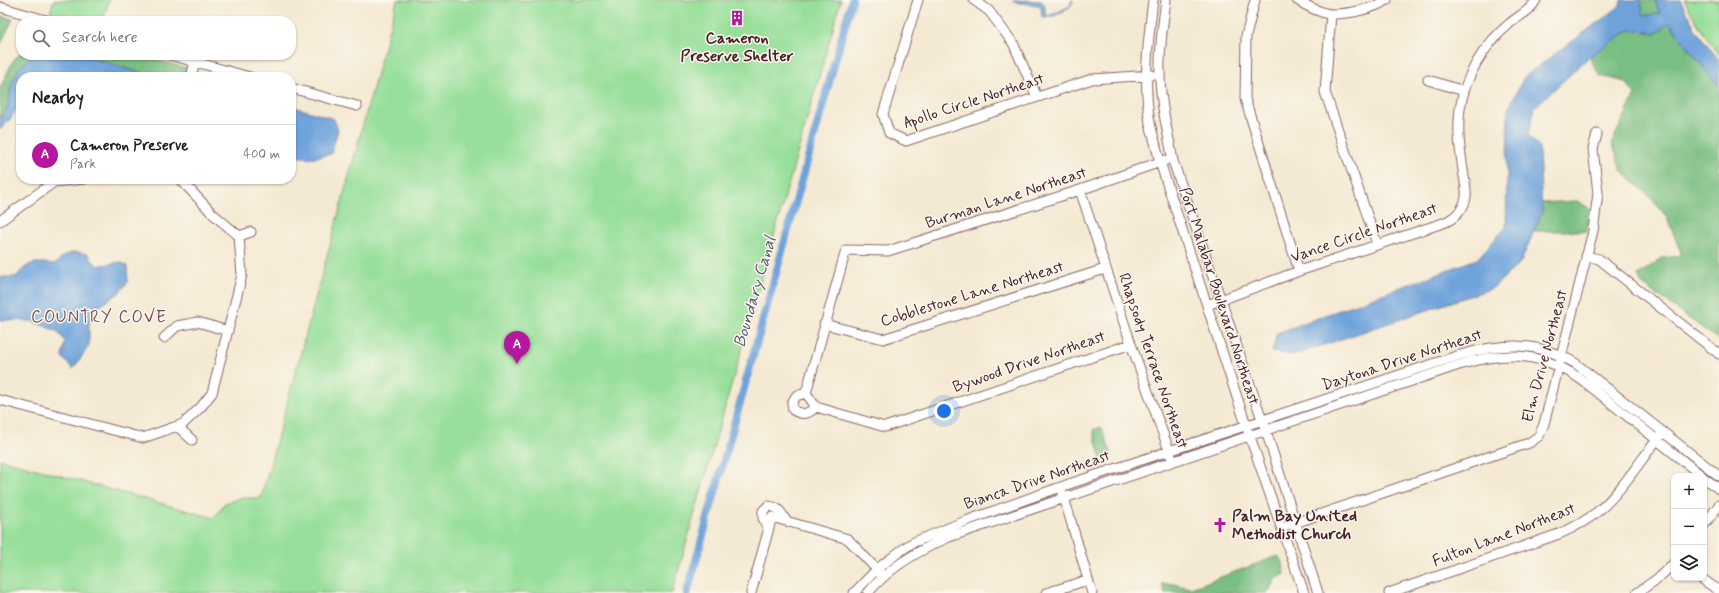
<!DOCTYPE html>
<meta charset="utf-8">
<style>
body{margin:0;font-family:Mynerve,sans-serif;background:#f2f2f2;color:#202124}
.controls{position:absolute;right:12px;bottom:12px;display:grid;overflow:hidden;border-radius:8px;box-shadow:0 1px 3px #0004}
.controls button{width:36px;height:36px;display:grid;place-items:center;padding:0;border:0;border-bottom:1px solid #e0e0e0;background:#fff;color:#202124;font:20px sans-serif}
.you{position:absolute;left:944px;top:411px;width:14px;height:14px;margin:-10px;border:3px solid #fff;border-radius:50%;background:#1a73e8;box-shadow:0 0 0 6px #1a73e833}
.badge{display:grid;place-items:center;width:26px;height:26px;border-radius:50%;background:#b5179e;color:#fff;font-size:13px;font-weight:700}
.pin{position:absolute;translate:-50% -33px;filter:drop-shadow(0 1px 2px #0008)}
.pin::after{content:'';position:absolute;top:21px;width:14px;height:12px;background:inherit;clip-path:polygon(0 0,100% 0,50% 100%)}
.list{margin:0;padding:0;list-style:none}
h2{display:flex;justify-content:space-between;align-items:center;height:52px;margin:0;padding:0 16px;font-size:17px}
h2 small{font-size:13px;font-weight:400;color:#757577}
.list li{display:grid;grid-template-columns:26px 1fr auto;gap:12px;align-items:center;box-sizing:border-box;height:60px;padding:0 16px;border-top:1px solid #e0e0e0}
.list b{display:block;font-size:15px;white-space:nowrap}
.list p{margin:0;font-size:13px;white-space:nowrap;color:#757577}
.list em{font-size:13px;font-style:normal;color:#757577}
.icon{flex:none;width:22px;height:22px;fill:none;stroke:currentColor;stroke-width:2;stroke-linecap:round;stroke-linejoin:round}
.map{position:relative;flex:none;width:1719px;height:593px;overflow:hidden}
.search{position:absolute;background:#fff;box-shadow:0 1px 3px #0004;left:16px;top:16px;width:280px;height:44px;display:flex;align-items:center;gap:10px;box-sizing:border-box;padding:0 14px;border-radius:16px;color:#757577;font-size:15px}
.panel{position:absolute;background:#fff;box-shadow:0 1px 3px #0004;left:16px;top:72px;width:280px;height:112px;border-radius:16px}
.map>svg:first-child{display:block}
.green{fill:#97df9a;stroke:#707f62}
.forest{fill:#79be82;stroke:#626e56}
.water{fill:#6da2da;stroke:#5c6082}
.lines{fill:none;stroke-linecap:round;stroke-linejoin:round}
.canal{stroke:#6da2da;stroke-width:8}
.minor-casing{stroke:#866665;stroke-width:11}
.minor{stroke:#fff;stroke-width:9}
.labels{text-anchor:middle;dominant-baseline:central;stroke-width:3;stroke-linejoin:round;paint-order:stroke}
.poi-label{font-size:16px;font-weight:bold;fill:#4a1f2b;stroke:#fbf7ec}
.street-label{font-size:16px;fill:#4a1f2b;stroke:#fbf7ec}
.water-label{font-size:17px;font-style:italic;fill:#585371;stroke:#fbf7ec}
.neighbourhood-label{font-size:17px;letter-spacing:1px;fill:#7e485f;stroke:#fbf7ec}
</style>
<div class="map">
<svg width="1719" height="593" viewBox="0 0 1719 593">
<rect width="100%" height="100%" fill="#fbf7ec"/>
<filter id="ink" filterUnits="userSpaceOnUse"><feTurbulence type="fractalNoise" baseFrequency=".025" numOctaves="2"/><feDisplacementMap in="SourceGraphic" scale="8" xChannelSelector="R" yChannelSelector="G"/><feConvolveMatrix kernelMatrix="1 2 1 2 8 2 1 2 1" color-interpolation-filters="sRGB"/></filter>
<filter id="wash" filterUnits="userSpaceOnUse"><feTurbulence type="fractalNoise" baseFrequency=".012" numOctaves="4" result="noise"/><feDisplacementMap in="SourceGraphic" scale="16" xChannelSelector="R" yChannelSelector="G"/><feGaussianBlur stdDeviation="0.9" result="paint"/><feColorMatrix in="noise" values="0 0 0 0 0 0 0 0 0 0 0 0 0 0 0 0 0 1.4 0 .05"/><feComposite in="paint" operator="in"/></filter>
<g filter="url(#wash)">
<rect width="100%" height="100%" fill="#f4e9d2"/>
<path class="green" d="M54 0H109L103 21H67L49 16Z
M397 0H841L672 593H0V459L214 518 225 503 241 498H261Z
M1684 0H1719V54L1700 28Z"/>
<path class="forest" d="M1640 0H1655L1660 14 1643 15Z
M0 16 13 19 0 45Z
M1669 22 1719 87V340L1641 284 1638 275 1662 258 1679 256 1681 253 1667 217 1649 196 1621 170 1612 142 1635 95 1626 82 1600 76 1589 57 1629 30 1657 33Z
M21 53V55H33L18 69 11 86 8 106 0 120V88L14 59Z
M81 55H138L187 68 185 77H174L167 74 152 76Z
M1577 201 1591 209 1587 231H1533L1542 212 1541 203Z
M1101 427 1112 455 1101 460 1093 430Z
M1278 556 1282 560 1285 574 1275 579 1268 593H1165L1161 584C1171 582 1180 586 1191 588Z"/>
<path class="water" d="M1012 0 1041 1 1045 5V13L1049 16 1070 6 1072 0H1073C1071 11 1055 16 1045 18L1042 17 1041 9 1039 5 1019 3Z
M1621 0H1640L1644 15 1660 14 1655 0H1680L1696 30 1719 60V87L1669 23 1657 33 1629 30 1589 57 1535 107 1528 135 1539 147 1542 212 1521 262 1493 288 1294 355 1272 352 1277 333 1477 259 1506 227 1508 109 1524 77 1620 6Z
M33 55H81L151 76 168 74 171 77H21V100L12 117 0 130V120L8 106 11 86 18 69Z
M291 106 334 119 338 130 331 154 312 158 291 156Z
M74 252 88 254 97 266 121 262 127 266 128 282 119 293 94 310 89 324V346L73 369 62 357 65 341 57 331 31 321 0 320V277H16C30 260 34 262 55 264L63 256Z"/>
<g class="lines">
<path class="canal" d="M687 593 852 0"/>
</g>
</g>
<g filter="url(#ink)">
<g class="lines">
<defs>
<path id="minor" d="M918 0 883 114 889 133 906 141 1092 79 1152 75
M974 0 989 11 1013 43 1037 97
M1153 0C1148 41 1143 82 1150 123 1153 136 1157 149 1160 162L1250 437 1304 593
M1166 0C1163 24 1159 49 1160 73 1160 103 1168 132 1173 161L1266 431 1318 593
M1255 0 1246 36 1245 99 1299 271
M1297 0C1305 5 1322 14 1332 14 1349 14 1373 9 1387 0
M0 7 49 21
M1331 14 1325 92 1377 244
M170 55 250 77
M191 77 195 62
M1428 80 1464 91
M291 88 357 106
M1080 190 1131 344 1171 456
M0 221 54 182 84 179
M239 236 251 232
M1586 256 1599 259 1719 354
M1207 305 1299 271 1443 223C1454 219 1464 210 1466 197 1467 188 1464 179 1463 170 1460 150 1457 130 1460 109 1465 76 1483 46 1509 24 1518 16 1531 11 1536 0
M824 324 883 339 1105 269
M164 338 177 326 198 322 228 331
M806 393 846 250 888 251 1080 190 1166 160
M806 393 816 407 885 427 1131 344
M806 393 796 396 792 403 793 410C803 416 808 414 816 407
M0 400 143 438 183 424 201 407 212 393 242 275 239 236 213 214 180 179
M177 426 192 440
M1704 478 1719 489
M1063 494 1092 593
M1289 525 1529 443 1539 436 1544 424 1593 231 1598 193 1593 149 1597 134
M1704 525 1719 505
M768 529 763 518V511L768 506C779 507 781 512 786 521
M1701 578 1719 591
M751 593 772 517 848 539 880 573
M854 593 877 569 899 552 912 543 963 522 1072 483 1457 356C1500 343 1535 340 1575 363L1719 476
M868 593C889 567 919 550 949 537L1459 365C1507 350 1545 352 1586 383L1702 476
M1046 593 1088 580
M1389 593 1559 534C1573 528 1585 522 1597 512 1620 494 1641 459 1660 436
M1637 593 1657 579 1674 563"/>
</defs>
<use href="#minor" class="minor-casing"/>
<use href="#minor" class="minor"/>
</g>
</g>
<defs>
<symbol id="building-bare" viewBox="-9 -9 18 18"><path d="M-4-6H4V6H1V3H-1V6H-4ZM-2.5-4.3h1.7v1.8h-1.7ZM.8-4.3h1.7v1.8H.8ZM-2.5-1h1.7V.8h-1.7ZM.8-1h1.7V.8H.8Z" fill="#b5179e" stroke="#fbf7ec" stroke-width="2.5" paint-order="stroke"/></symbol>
<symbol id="church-bare" viewBox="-9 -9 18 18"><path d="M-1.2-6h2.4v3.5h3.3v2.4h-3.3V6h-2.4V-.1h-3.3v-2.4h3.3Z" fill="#b5179e" stroke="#fbf7ec" stroke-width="2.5" paint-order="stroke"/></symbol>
</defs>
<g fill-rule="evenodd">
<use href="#building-bare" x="726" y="7" width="22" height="22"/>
<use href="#church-bare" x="1209" y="514" width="22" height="22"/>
</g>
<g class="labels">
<g class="poi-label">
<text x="737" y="38">Cameron<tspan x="737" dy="18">Preserve Shelter</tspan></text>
<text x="1232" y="516" text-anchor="start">Palm Bay United<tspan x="1232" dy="18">Methodist Church</tspan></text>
</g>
<g class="street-label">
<text transform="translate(974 101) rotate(-18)">Apollo Circle Northeast</text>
<text transform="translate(1006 198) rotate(-18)">Burman Lane Northeast</text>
<text transform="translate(1364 233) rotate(-19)">Vance Circle Northeast</text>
<text transform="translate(972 294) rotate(-17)">Cobblestone Lane Northeast</text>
<text transform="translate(1219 296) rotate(72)">Port Malabar Boulevard Northeast</text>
<text transform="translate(1545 356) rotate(-75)">Elm Drive Northeast</text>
<text transform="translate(1402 360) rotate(-18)">Daytona Drive Northeast</text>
<text transform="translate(1153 361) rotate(71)">Rhapsody Terrace Northeast</text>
<text transform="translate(1029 362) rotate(-19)">Bywood Drive Northeast</text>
<text transform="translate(1037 480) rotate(-19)">Bianca Drive Northeast</text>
<text transform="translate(1504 535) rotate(-21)">Fulton Lane Northeast</text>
</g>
<g class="water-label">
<text transform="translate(755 292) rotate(-74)">Boundary Canal</text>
</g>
<g class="neighbourhood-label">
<text x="99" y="317">COUNTRY COVE</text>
</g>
</g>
</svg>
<div class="controls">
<button>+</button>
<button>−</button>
<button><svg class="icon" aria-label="layers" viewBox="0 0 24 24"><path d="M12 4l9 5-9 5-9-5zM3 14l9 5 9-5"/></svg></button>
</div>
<div class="you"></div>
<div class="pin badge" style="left:517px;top:364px">A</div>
<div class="search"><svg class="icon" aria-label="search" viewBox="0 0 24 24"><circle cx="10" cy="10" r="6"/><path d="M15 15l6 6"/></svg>Search here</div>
<section class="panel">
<h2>Nearby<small></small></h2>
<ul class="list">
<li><span class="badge">A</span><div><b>Cameron Preserve</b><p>Park</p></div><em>400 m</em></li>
</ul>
</section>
</div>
